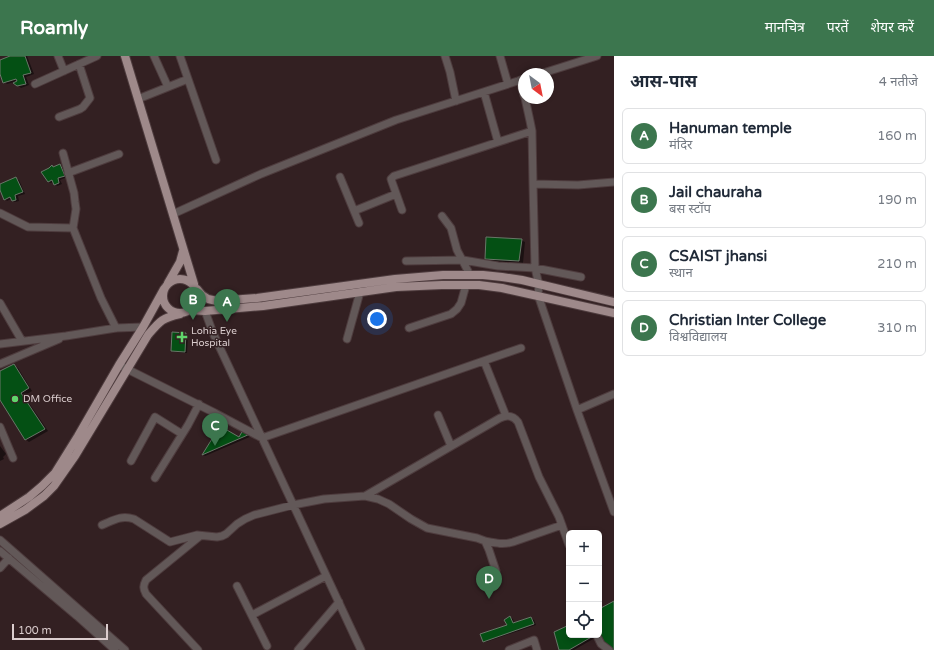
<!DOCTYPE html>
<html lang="hi">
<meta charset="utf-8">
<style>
body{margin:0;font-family:"Varela Round","Noto Sans Devanagari",sans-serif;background:#f6f6f7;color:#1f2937}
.controls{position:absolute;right:12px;bottom:12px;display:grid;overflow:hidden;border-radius:6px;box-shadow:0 2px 6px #0003}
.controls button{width:36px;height:36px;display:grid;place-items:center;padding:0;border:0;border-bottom:1px solid #e0e1e3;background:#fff;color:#1f2937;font:20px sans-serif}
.compass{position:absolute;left:518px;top:12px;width:36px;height:36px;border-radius:50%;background:#fff;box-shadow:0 2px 6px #0003;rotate:148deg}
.scale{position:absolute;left:12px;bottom:10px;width:96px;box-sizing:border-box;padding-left:4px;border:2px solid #dbcdce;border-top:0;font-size:11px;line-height:14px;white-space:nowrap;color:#dbcdce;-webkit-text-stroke:3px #332022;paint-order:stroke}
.you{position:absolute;left:377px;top:263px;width:14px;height:14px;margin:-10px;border:3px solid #fff;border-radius:50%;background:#1a73e8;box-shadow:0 0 0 6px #1a73e833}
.badge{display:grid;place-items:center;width:26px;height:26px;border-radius:50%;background:#3c764e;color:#fff;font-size:13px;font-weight:700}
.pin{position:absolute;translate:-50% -33px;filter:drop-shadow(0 1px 2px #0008)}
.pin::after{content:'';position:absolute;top:21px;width:14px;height:12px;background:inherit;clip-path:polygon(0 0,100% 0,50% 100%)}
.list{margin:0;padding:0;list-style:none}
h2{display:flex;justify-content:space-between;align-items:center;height:52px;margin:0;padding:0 16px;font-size:17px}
h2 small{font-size:13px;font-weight:400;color:#747a83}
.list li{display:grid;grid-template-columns:26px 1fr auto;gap:12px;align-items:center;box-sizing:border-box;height:56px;margin:0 8px 8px;padding:0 8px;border:1px solid #e0e1e3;border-radius:6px}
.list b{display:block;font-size:15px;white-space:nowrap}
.list p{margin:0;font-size:13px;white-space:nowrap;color:#747a83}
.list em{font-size:13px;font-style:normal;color:#747a83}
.icon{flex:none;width:22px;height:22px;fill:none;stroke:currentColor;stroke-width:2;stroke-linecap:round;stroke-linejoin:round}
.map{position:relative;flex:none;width:614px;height:594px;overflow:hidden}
header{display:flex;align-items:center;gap:24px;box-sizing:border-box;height:56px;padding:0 20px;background:#3c764e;color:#fff}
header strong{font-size:19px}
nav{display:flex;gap:22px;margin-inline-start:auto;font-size:14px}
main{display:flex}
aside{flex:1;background:#fff}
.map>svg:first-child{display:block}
.shadow{fill:#0007}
.building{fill:#045014;stroke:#687768}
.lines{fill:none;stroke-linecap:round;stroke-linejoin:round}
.minor-casing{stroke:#4e3c3e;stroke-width:9}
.major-casing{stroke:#4e3c3e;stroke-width:10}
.minor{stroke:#625858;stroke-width:7}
.major{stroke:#9e898a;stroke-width:8}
.poi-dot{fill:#60d56b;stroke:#332022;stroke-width:1.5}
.labels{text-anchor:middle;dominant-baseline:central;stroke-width:3;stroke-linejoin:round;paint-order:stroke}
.poi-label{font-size:10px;fill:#dbcdce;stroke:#332022;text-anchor:start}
</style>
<header>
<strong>Roamly</strong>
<nav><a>मानचित्र</a><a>परतें</a><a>शेयर करें</a></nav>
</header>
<main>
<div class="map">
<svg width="614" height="594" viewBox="0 0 614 594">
<rect width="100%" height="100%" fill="#332022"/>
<path class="shadow" d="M12 0H27L34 18 26 21 29 29 21 32 14 26 7 28 4 26 0 15V5Z
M60 109 62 110 67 121 60 124 62 128 57 130 53 126 51 127 48 126 52 110 54 111Z
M16 123 19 124 25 138 18 140 19 145 15 146 11 143 7 145 5 143 0 132V129Z
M521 184 525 186 523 207 489 205 486 203Z
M186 278 188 279 187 297 175 296 172 295Z
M14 309 18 312 32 335 27 338H28L27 344 48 375 29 386 25 383 0 342V316Z
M220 371 239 383 243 375 252 380 205 400 203 399Z
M0 387V390L6 398 3 401 4 403 0 405Z
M614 546V594L600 579 574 594H560L569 570V579H599V554Z
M510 561 513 563 514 567 531 562 534 564 536 569 486 586 483 585 508 570Z"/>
<path class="building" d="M10 0H25L31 17 23 19 26 28 17 30 13 27 17 25 16 23 3 27 0 18V4Z
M60 108 65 120 58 122 59 127 54 129 52 124 48 126 41 116 49 112 52 109 53 111Z
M16 121 23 136 15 139 16 144 12 145 10 141 4 144 0 134V128Z
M486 181 522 183 519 205 485 203Z
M172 276 186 277 185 296 171 295Z
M14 308 29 332 21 337 45 373 25 384 0 344V315Z
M220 370 239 381 243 374 250 378 202 399Z
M614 545V594L606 592 599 579V553Z
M510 560 513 567 531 561 534 568 483 586 480 578 507 569 504 564Z
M569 569V579H595L569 594H559L554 576Z"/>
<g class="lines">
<defs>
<path id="minor" d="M58 0 64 15
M154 0 168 31
M180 0 188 23
M445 0 450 16 456 45
M500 0 508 28
M540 18 597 0
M520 24 524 40
M35 28 97 0
M484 36 498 86
M525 42 530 65 532 75 533 128
M138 43 188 23 216 104
M59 61 80 53 83 51 90 42 79 8
M63 97 74 137 75 146 76 153 73 172 101 242 116 272
M68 117 119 98
M340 121 359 167
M614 126 578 129 533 128 535 212 539 229 538 239 577 354 614 456
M402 154 392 126 391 123 394 120 532 75
M354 155 396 138
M0 157 28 171 73 172
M173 158 261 118 396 64 524 23
M442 160 451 172 457 194 470 219
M406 205 463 204 498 210 535 212 581 221
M0 247 22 285
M205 255 213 277 361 594
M409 272 451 258 457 253 461 247 466 229
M347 283 360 236
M0 288 66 280 116 272 143 271
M484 305 506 360
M0 308 59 283
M119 309 215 357 262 382 521 292
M577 354 614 338
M438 359 451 390
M0 371 13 402
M131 405 155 361 182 378
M155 422 188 369 199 348
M365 440 500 362C507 359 513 359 518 366L539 421 559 461 569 489
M102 469C114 464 121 459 134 463L170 486 197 479 217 481 222 480 226 478 237 468 245 463 254 459 293 449 324 443 365 440 378 443 389 448 411 463 427 472 477 482 485 485 489 494 496 515
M0 484 125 594
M485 485C495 487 503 489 513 486L562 469
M0 495 77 560 115 594
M0 512 9 502
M237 530 267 590
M252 559 326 520
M598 582 601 588 609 594
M198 594 146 538C143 532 143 530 146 524L200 480
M298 594 339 546
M509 594 534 584 537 594"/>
<path id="major" d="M125 0 194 228
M163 240a17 17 0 1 1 34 0a17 17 0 1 1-34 0Z
M168 227 180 206 183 195
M197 233 202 239 208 243 217 245 257 242 395 223 443 219H483L502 221 522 224 614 246
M191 254 205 255 263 250 396 231 442 229H479L502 232 614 257
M0 460 29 441 42 430 55 417 78 380 119 309 143 271 164 233
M0 468 25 454 44 440 54 430 75 400 148 279C160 265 162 262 180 258"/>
</defs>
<use href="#minor" class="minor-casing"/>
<use href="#major" class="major-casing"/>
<use href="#minor" class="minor"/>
<use href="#major" class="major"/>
</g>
<g class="poi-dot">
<path d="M180 275h4v4h4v4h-4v4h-4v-4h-4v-4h4z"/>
<circle cx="15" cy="343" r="4"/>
</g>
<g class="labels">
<g class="poi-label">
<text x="191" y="275">Lohia Eye<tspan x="191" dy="12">Hospital</tspan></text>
<text x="23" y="343">DM Office</text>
</g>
</g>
</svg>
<div class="controls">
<button>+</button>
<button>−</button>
<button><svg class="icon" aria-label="locate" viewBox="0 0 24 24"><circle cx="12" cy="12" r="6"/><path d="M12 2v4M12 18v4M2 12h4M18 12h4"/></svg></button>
</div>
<svg class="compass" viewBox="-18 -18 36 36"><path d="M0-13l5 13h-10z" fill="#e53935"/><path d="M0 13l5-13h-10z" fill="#747a83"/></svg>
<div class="scale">100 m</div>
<div class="you"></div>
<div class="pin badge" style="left:227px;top:266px">A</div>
<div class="pin badge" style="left:193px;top:264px">B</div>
<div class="pin badge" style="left:215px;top:390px">C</div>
<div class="pin badge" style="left:489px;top:543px">D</div>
</div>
<aside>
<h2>आस-पास<small>4 नतीजे</small></h2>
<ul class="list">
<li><span class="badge">A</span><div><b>Hanuman temple</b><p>मंदिर</p></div><em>160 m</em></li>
<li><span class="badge">B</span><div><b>Jail chauraha</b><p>बस स्टॉप</p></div><em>190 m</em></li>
<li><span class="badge">C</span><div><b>CSAIST jhansi</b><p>स्थान</p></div><em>210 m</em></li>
<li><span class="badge">D</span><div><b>Christian Inter College</b><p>विश्वविद्यालय</p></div><em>310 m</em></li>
</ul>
</aside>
</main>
